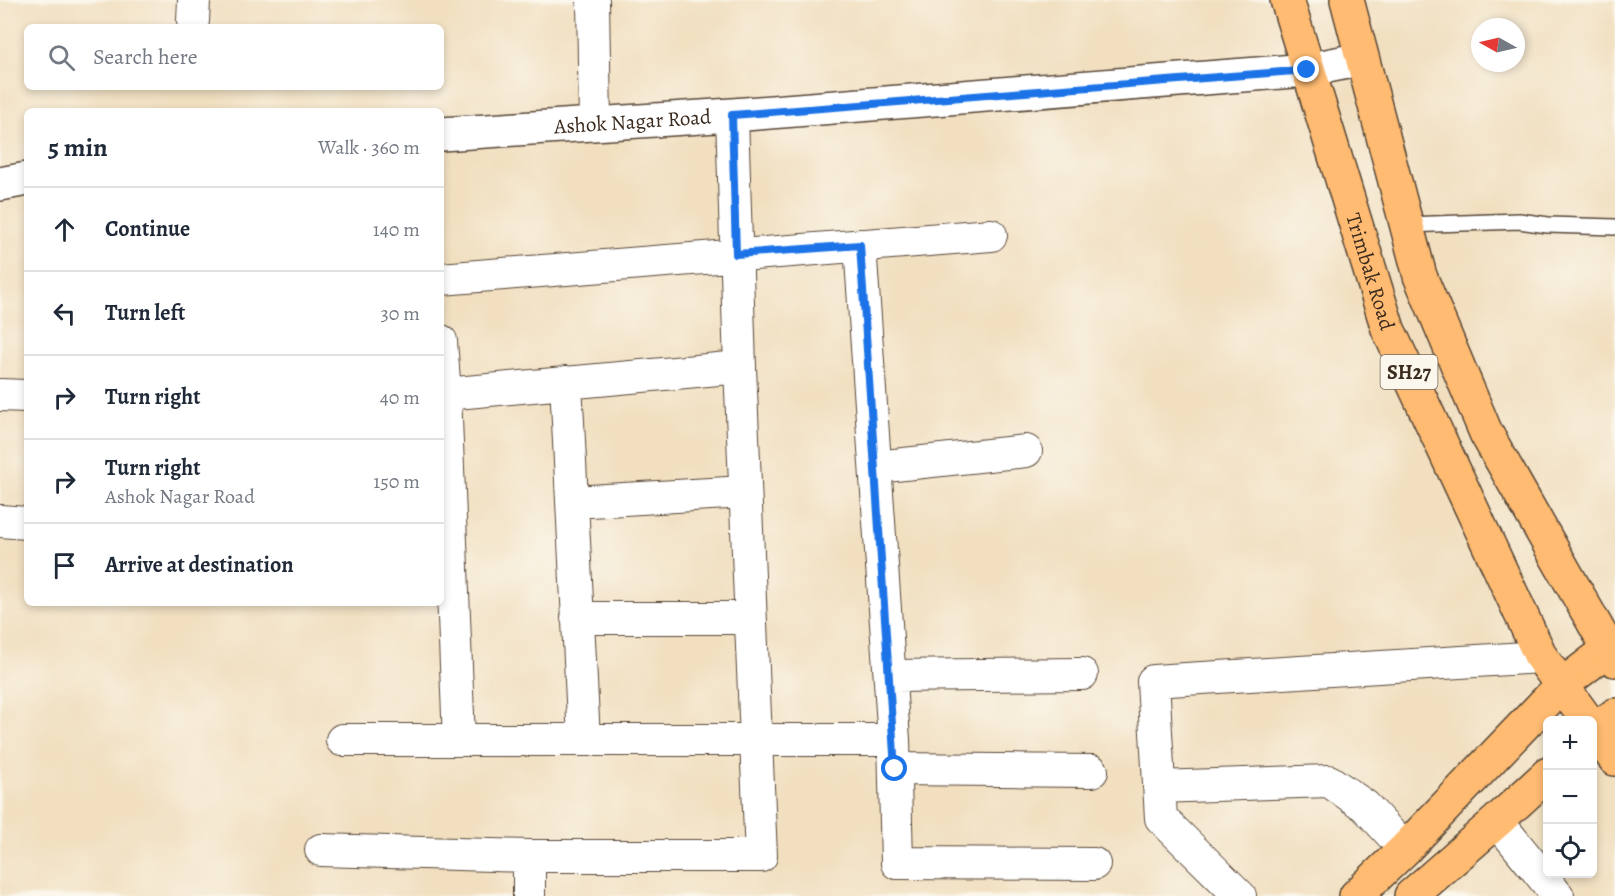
<!DOCTYPE html>
<meta charset="utf-8">
<style>
body{margin:0;font-family:Alegreya,serif;background:#f2f2f3;color:#1f2937}
.controls{position:absolute;right:18px;bottom:18px;display:grid;overflow:hidden;border-radius:9px;box-shadow:0 3px 9px #0003}
.controls button{width:54px;height:54px;display:grid;place-items:center;padding:0;border:0;border-bottom:2px solid #e0e1e3;background:#fff;color:#1f2937;font:30px sans-serif}
.compass{position:absolute;left:1471px;top:18px;width:54px;height:54px;border-radius:50%;background:#fff;box-shadow:0 3px 9px #0003;rotate:278deg}
.stop{position:absolute;width:18px;height:18px;margin:-14px;border:4px solid #1a73e8;border-radius:50%;background:#fff}
.stop.end{background:#1a73e8;border-color:#fff;box-shadow:0 2px 6px #0008}
.list{margin:0;padding:0;list-style:none}
h2{display:flex;justify-content:space-between;align-items:center;height:78px;margin:0;padding:0 24px;font-size:26px}
h2 small{font-size:20px;font-weight:400;color:#747a83}
.list li{display:grid;grid-template-columns:39px 1fr auto;gap:18px;align-items:center;box-sizing:border-box;height:84px;padding:0 24px;border-top:2px solid #e0e1e3}
.list b{display:block;font-size:22px;white-space:nowrap}
.list p{margin:0;font-size:20px;white-space:nowrap;color:#747a83}
.list em{font-size:20px;font-style:normal;color:#747a83}
.icon{flex:none;width:33px;height:33px;fill:none;stroke:currentColor;stroke-width:2;stroke-linecap:round;stroke-linejoin:round}
.map{position:relative;flex:none;width:1615px;height:896px;overflow:hidden}
.search{position:absolute;background:#fff;box-shadow:0 3px 9px #0003;left:24px;top:24px;width:420px;height:66px;display:flex;align-items:center;gap:15px;box-sizing:border-box;padding:0 21px;border-radius:9px;color:#747a83;font-size:22px}
.panel{position:absolute;background:#fff;box-shadow:0 3px 9px #0003;left:24px;top:108px;width:420px;height:498px;border-radius:9px}
.map>svg:first-child{display:block}
.lines{fill:none;stroke-linecap:round;stroke-linejoin:round}
.service-casing{stroke:#564536;stroke-width:18}
.minor-casing{stroke:#564536;stroke-width:34}
.tertiary-casing{stroke:#564536;stroke-width:36}
.primary-casing{stroke:#564536;stroke-width:36}
.trunk-casing{stroke:#564536;stroke-width:36}
.service{stroke:#fff;stroke-width:15}
.minor{stroke:#fff;stroke-width:32}
.tertiary{stroke:#fff;stroke-width:33}
.primary{stroke:#febb71;stroke-width:33}
.trunk{stroke:#febb71;stroke-width:33}
.route{stroke:#1a73e8;stroke-width:8}
.labels{text-anchor:middle;dominant-baseline:central;stroke-width:5;stroke-linejoin:round;paint-order:stroke}
.shield{fill:#fbf7ec;stroke:#75685c;stroke-width:1.5}
.shield-label{font-size:20px;font-weight:bold;fill:#3b2a1e}
.street-label{font-size:21px;fill:#3b2a1e;stroke:#fbf7ec}
</style>
<div class="map">
<svg width="1615" height="896" viewBox="0 0 1615 896">
<rect width="100%" height="100%" fill="#fbf7ec"/>
<filter id="ink" filterUnits="userSpaceOnUse"><feTurbulence type="fractalNoise" baseFrequency=".0167" numOctaves="2"/><feDisplacementMap in="SourceGraphic" scale="12" xChannelSelector="R" yChannelSelector="G"/><feConvolveMatrix kernelMatrix="1 2 1 2 8 2 1 2 1" color-interpolation-filters="sRGB"/></filter>
<filter id="wash" filterUnits="userSpaceOnUse"><feTurbulence type="fractalNoise" baseFrequency=".008" numOctaves="4" result="noise"/><feDisplacementMap in="SourceGraphic" scale="24" xChannelSelector="R" yChannelSelector="G"/><feGaussianBlur stdDeviation="1.35" result="paint"/><feColorMatrix in="noise" values="0 0 0 0 0 0 0 0 0 0 0 0 0 0 0 0 0 1.4 0 .05"/><feComposite in="paint" operator="in"/></filter>
<g filter="url(#wash)">
<rect width="100%" height="100%" fill="#f1dfc0"/>
</g>
<g filter="url(#ink)">
<g class="lines">
<defs>
<path id="service" d="M1406 225 1519 221 1548 225 1615 227"/>
<path id="minor" d="M593 0 595 124
M193 21 194 0
M441 279 991 235
M441 341 445 394
M566 382 584 740
M0 395 27 396
M876 467 1026 451
M572 502 745 492
M0 521 27 523
M577 618H750
M890 676 1082 674
M342 740H894L860 245
M459 740 445 394 740 367
M894 740 897 863 1094 864
M895 769 1092 771
M1159 787 1329 781 1365 806 1405 849
M1497 821 1558 896
M321 850 529 856H761L740 367 732 115
M529 856V896
M1240 896 1161 818 1153 681 1541 657"/>
<g id="tertiary">
<path id="s1" d="M441 134 732 115 1307 70 1362 59"/>
<path d="M0 184 27 179"/>
</g>
<path id="primary" d="M1592 731 1615 715
M1356 896 1405 849 1562 685 1609 649
M1411 896 1497 821 1548 774"/>
<g id="trunk">
<path id="s2" d="M1287 0 1388 329 1541 657 1587 720"/>
<path d="M1347 0 1420 276 1486 433 1615 660"/>
<path d="M1592 728 1615 759"/>
</g>
</defs>
<use href="#service" class="service-casing"/>
<use href="#minor" class="minor-casing"/>
<use href="#tertiary" class="tertiary-casing"/>
<use href="#primary" class="primary-casing"/>
<use href="#trunk" class="trunk-casing"/>
<use href="#service" class="service"/>
<use href="#minor" class="minor"/>
<use href="#tertiary" class="tertiary"/>
<use href="#primary" class="primary"/>
<use href="#trunk" class="trunk"/>
</g>
</g>
<g class="lines" filter="url(#ink)">
<path class="route" d="M895 769 860 245 736 254 732 115 1307 70"/>
</g>
<g class="labels">
<rect class="shield" x="1380.5" y="355" width="57" height="34" rx="4.5"/>
<g class="shield-label">
<text x="1409" y="372">SH27</text>
</g>
<g class="street-label">
<text stroke="none"><textPath href="#s1" startOffset="192">Ashok Nagar Road</textPath></text>
<text stroke="none"><textPath href="#s2" startOffset="284">Trimbak Road</textPath></text>
</g>
</g>
</svg>
<div class="controls">
<button>+</button>
<button>−</button>
<button><svg class="icon" aria-label="locate" viewBox="0 0 24 24"><circle cx="12" cy="12" r="6"/><path d="M12 2v4M12 18v4M2 12h4M18 12h4"/></svg></button>
</div>
<svg class="compass" viewBox="-18 -18 36 36"><path d="M0-13l5 13h-10z" fill="#e53935"/><path d="M0 13l5-13h-10z" fill="#747a83"/></svg>
<div class="stop" style="left:895px;top:769px"></div>
<div class="stop end" style="left:1307px;top:70px"></div>
<div class="search"><svg class="icon" aria-label="search" viewBox="0 0 24 24"><circle cx="10" cy="10" r="6"/><path d="M15 15l6 6"/></svg>Search here</div>
<section class="panel">
<h2>5 min<small>Walk · 360 m</small></h2>
<ul class="list">
<li><svg class="icon" aria-label="ahead" viewBox="0 0 24 24"><path d="M12 20V5M6 11l6-6 6 6"/></svg><div><b>Continue</b></div><em>140 m</em></li>
<li><svg class="icon" aria-label="left" viewBox="0 0 24 24"><path d="M17 20v-9H6M10 6l-5 5 5 5"/></svg><div><b>Turn left</b></div><em>30 m</em></li>
<li><svg class="icon" aria-label="right" viewBox="0 0 24 24"><path d="M7 20v-9h11M14 6l5 5-5 5"/></svg><div><b>Turn right</b></div><em>40 m</em></li>
<li><svg class="icon" aria-label="right" viewBox="0 0 24 24"><path d="M7 20v-9h11M14 6l5 5-5 5"/></svg><div><b>Turn right</b><p>Ashok Nagar Road</p></div><em>150 m</em></li>
<li><svg class="icon" aria-label="arrive" viewBox="0 0 24 24"><path d="M6 21V4h12l-3 4 3 4H6"/></svg><div><b>Arrive at destination</b></div></li>
</ul>
</section>
</div>
